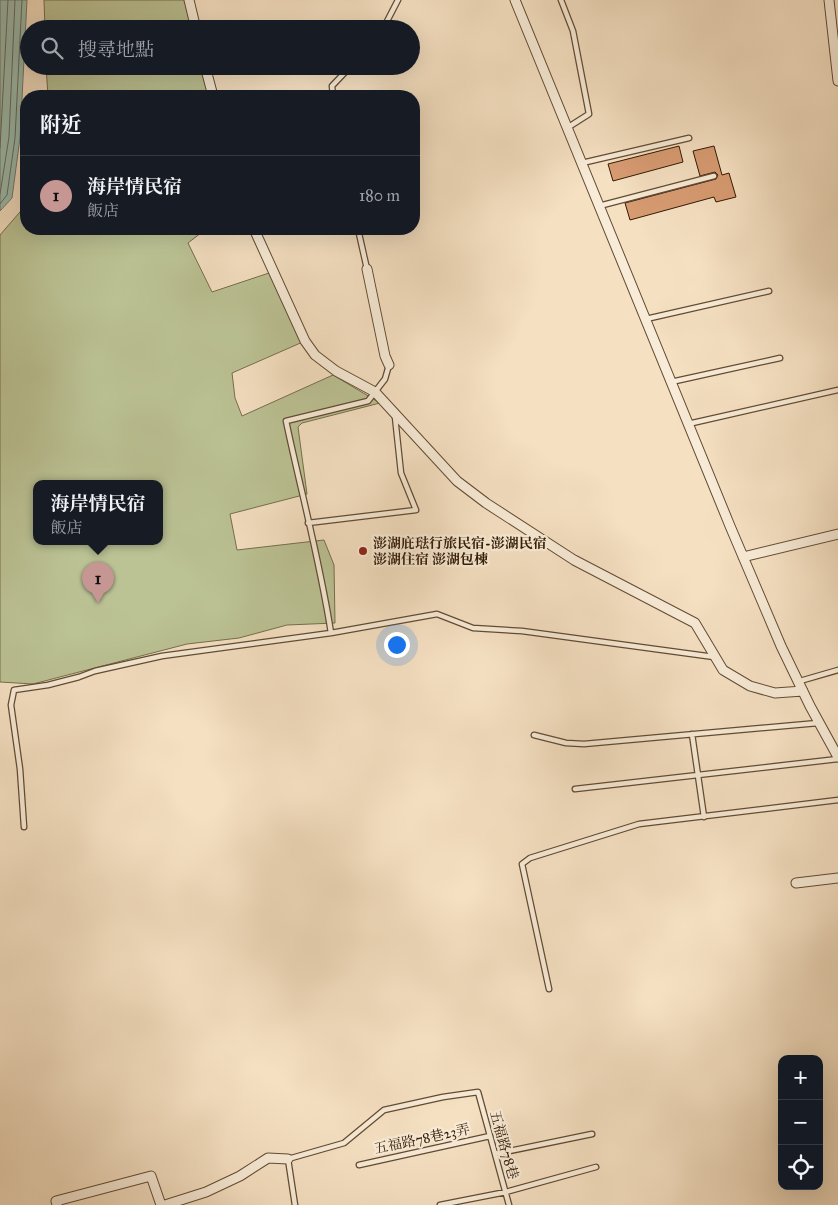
<!DOCTYPE html>
<html lang="zh-TW">
<meta charset="utf-8">
<style>
body{margin:0;font-family:"IM FELL Great Primer","Noto Serif TC",serif;background:#242831;color:#f1f3f6}
.controls{position:absolute;right:15px;bottom:15px;display:grid;overflow:hidden;border-radius:10px;box-shadow:0 5px 20px #0002}
.controls button{width:45px;height:45px;display:grid;place-items:center;padding:0;border:0;border-bottom:1px solid #363941;background:#171b24;color:#f1f3f6;font:25px sans-serif}
.you{position:absolute;left:396px;top:644px;width:18px;height:18px;margin:-12px;border:4px solid #fff;border-radius:50%;background:#1a73e8;box-shadow:0 0 0 8px #1a73e833}
.badge{display:grid;place-items:center;width:32px;height:32px;border-radius:50%;background:#c59692;color:#111;font-size:16px;font-weight:700}
.pin{position:absolute;translate:-50% -41px;filter:drop-shadow(0 1px 2px #0008)}
.pin::after{content:'';position:absolute;top:26px;width:18px;height:15px;background:inherit;clip-path:polygon(0 0,100% 0,50% 100%)}
.popup{position:absolute;left:33px;top:480px;width:130px;height:65px;box-sizing:border-box;display:grid;place-content:center;border-radius:10px;background:#171b24;filter:drop-shadow(0 1px 4px #0005);font-size:16px;white-space:nowrap;color:#9ea1a6}
.popup b{font-size:19px;color:#f1f3f6}
.popup::after{content:'';position:absolute;left:50%;top:100%;margin-left:-10px;border:10px solid transparent;border-top-color:#171b24}
.list{margin:0;padding:0;list-style:none}
h2{display:flex;justify-content:space-between;align-items:center;height:65px;margin:0;padding:0 20px;font-size:21px}
h2 small{font-size:16px;font-weight:400;color:#9ea1a6}
.list li{display:grid;grid-template-columns:32px 1fr auto;gap:15px;align-items:center;box-sizing:border-box;height:80px;padding:0 20px;border-top:1px solid #363941}
.list b{display:block;font-size:19px;white-space:nowrap}
.list p{margin:0;font-size:16px;white-space:nowrap;color:#9ea1a6}
.list em{font-size:16px;font-style:normal;color:#9ea1a6}
.icon{flex:none;width:28px;height:28px;fill:none;stroke:currentColor;stroke-width:2;stroke-linecap:round;stroke-linejoin:round}
.map{position:relative;flex:none;width:838px;height:1205px;overflow:hidden}
.search{position:absolute;background:#171b24;box-shadow:0 5px 20px #0002;left:20px;top:20px;width:400px;height:55px;display:flex;align-items:center;gap:12px;box-sizing:border-box;padding:0 18px;border-radius:28px;color:#9ea1a6;font-size:19px}
.panel{position:absolute;background:#171b24;box-shadow:0 5px 20px #0002;left:20px;top:90px;width:400px;height:145px;border-radius:20px}
.map>svg:first-child{display:block}
.green{fill:#bbc294;stroke:#766e4c;fill-rule:evenodd}
.water{fill:#9cbdb1;stroke:#717b6b}
.lines{fill:none;stroke-linecap:round;stroke-linejoin:round}
.shore{stroke:#666b5a;stroke-width:1}
.building{fill:#d79b72;stroke:#311903}
.lane-casing{stroke:#624b33;stroke-width:7}
.street-casing{stroke:#624b33;stroke-width:11}
.lane{stroke:#f8ebd7;stroke-width:4.5}
.street{stroke:#f8ebd7;stroke-width:9}
.poi-dot{fill:#8f2418;stroke:#f8ebd7;stroke-width:2}
.labels{text-anchor:middle;dominant-baseline:central;stroke-width:4.5;stroke-linejoin:round;paint-order:stroke}
.poi-label{font-size:14px;font-weight:bold;fill:#311903;stroke:#f8ebd7;text-anchor:start}
.street-label{font-size:14px;fill:#311903;stroke:#f8ebd7}
</style>
<div class="map">
<svg width="838" height="1205" viewBox="0 0 838 1205">
<rect width="100%" height="100%" fill="#f5e0c2"/>
<filter id="stains"><feTurbulence type="fractalNoise" baseFrequency=".004" numOctaves="4"/><feColorMatrix values="0 0 0 0 .2 0 0 0 0 .09 0 0 0 0 .02 0 0 0 .5 -.17"/></filter>
<radialGradient id="worn" r=".72"><stop offset=".6" stop-color="#630" stop-opacity="0"/><stop offset="1" stop-color="#630" stop-opacity=".3"/></radialGradient>
<path class="green" d="M44 0H189L197 29H45Z
M46 66H207L215 96H48Z
M26 205V229H206L188 243 212 292 272 272 305 341 232 373 235 398 242 416 333 375 380 403 302 423 298 427 307 494 230 514 237 550 324 540 334 565 335 623 287 625 239 638 187 644 33 684 0 682V235ZM37 484H159V542H37Z"/>
<path class="water" d="M0 0H27L20 138 12 198 0 211Z"/>
<g class="lines">
<path class="shore" d="M0 148 8 0
M0 194 9 137 15 0
M0 204 7 195 15 138 22 0"/>
</g>
<path class="building" d="M679 146 683 162 613 181 608 164Z
M714 146 722 175 729 173 736 197 716 202 714 197 630 220 625 203 716 179 718 175 715 172 700 176 693 151Z"/>
<g class="lines">
<defs>
<path id="lane" d="M561 0 573 31 589 114 567 128
M383 29 398 0
M333 96 332 86 351 66
M582 163 689 138
M599 206 714 176
M358 229 367 269
M646 319 769 291
M671 382 780 358
M688 424 838 390
M308 523 416 510 401 473 395 417
M331 633C320 561 301 492 286 421L368 401 385 379 389 365
M800 681 838 670
M692 734 704 817
M534 735 566 743 584 744 818 723
M575 789 838 759
M24 827 20 769 11 705 14 690 48 685 79 677 95 671 162 656 331 633 437 614 473 628 522 631 714 657
M549 989 522 864 530 858 639 824 838 800
M495 1154 592 1134
M359 1165 490 1136
M295 1205 288 1159 344 1143 384 1110 443 1097 478 1092 509 1205
M440 1205 506 1192 596 1167"/>
<path id="street" d="M189 0 196 29
M515 0 730 526 781 646 810 706 838 757
M829 0 838 81
M205 66 213 96
M254 229 305 341 315 355 336 371 375 392 457 481 486 503 574 560 695 623 723 670 750 686 775 693 803 691
M367 269 385 356 389 365
M743 557 838 534
M796 883 838 878
M57 1205 56 1201 151 1176 161 1205
M165 1205 206 1192 240 1176 268 1158 288 1159"/>
</defs>
<use href="#lane" class="lane-casing"/>
<use href="#street" class="street-casing"/>
<use href="#lane" class="lane"/>
<use href="#street" class="street"/>
</g>
<circle class="poi-dot" cx="363" cy="551" r="5"/>
<g class="labels">
<g class="poi-label">
<text x="373" y="543">澎湖庇琺行旅民宿-澎湖民宿<tspan x="373" dy="16">澎湖住宿 澎湖包棟</tspan></text>
</g>
<g class="street-label">
<text transform="translate(422 1139) rotate(-12)">五福路78巷23弄</text>
<text transform="translate(504 1145) rotate(74)">五福路78巷</text>
</g>
</g>
<rect width="100%" height="100%" filter="url(#stains)"/>
<rect width="100%" height="100%" fill="url(#worn)"/>
</svg>
<div class="controls">
<button>+</button>
<button>−</button>
<button><svg class="icon" aria-label="locate" viewBox="0 0 24 24"><circle cx="12" cy="12" r="6"/><path d="M12 2v4M12 18v4M2 12h4M18 12h4"/></svg></button>
</div>
<div class="you"></div>
<div class="pin badge" style="left:98px;top:603px">1</div>
<div class="popup"><b>海岸情民宿</b>飯店</div>
<div class="search"><svg class="icon" aria-label="search" viewBox="0 0 24 24"><circle cx="10" cy="10" r="6"/><path d="M15 15l6 6"/></svg>搜尋地點</div>
<section class="panel">
<h2>附近<small></small></h2>
<ul class="list">
<li><span class="badge">1</span><div><b>海岸情民宿</b><p>飯店</p></div><em>180 m</em></li>
</ul>
</section>
</div>
